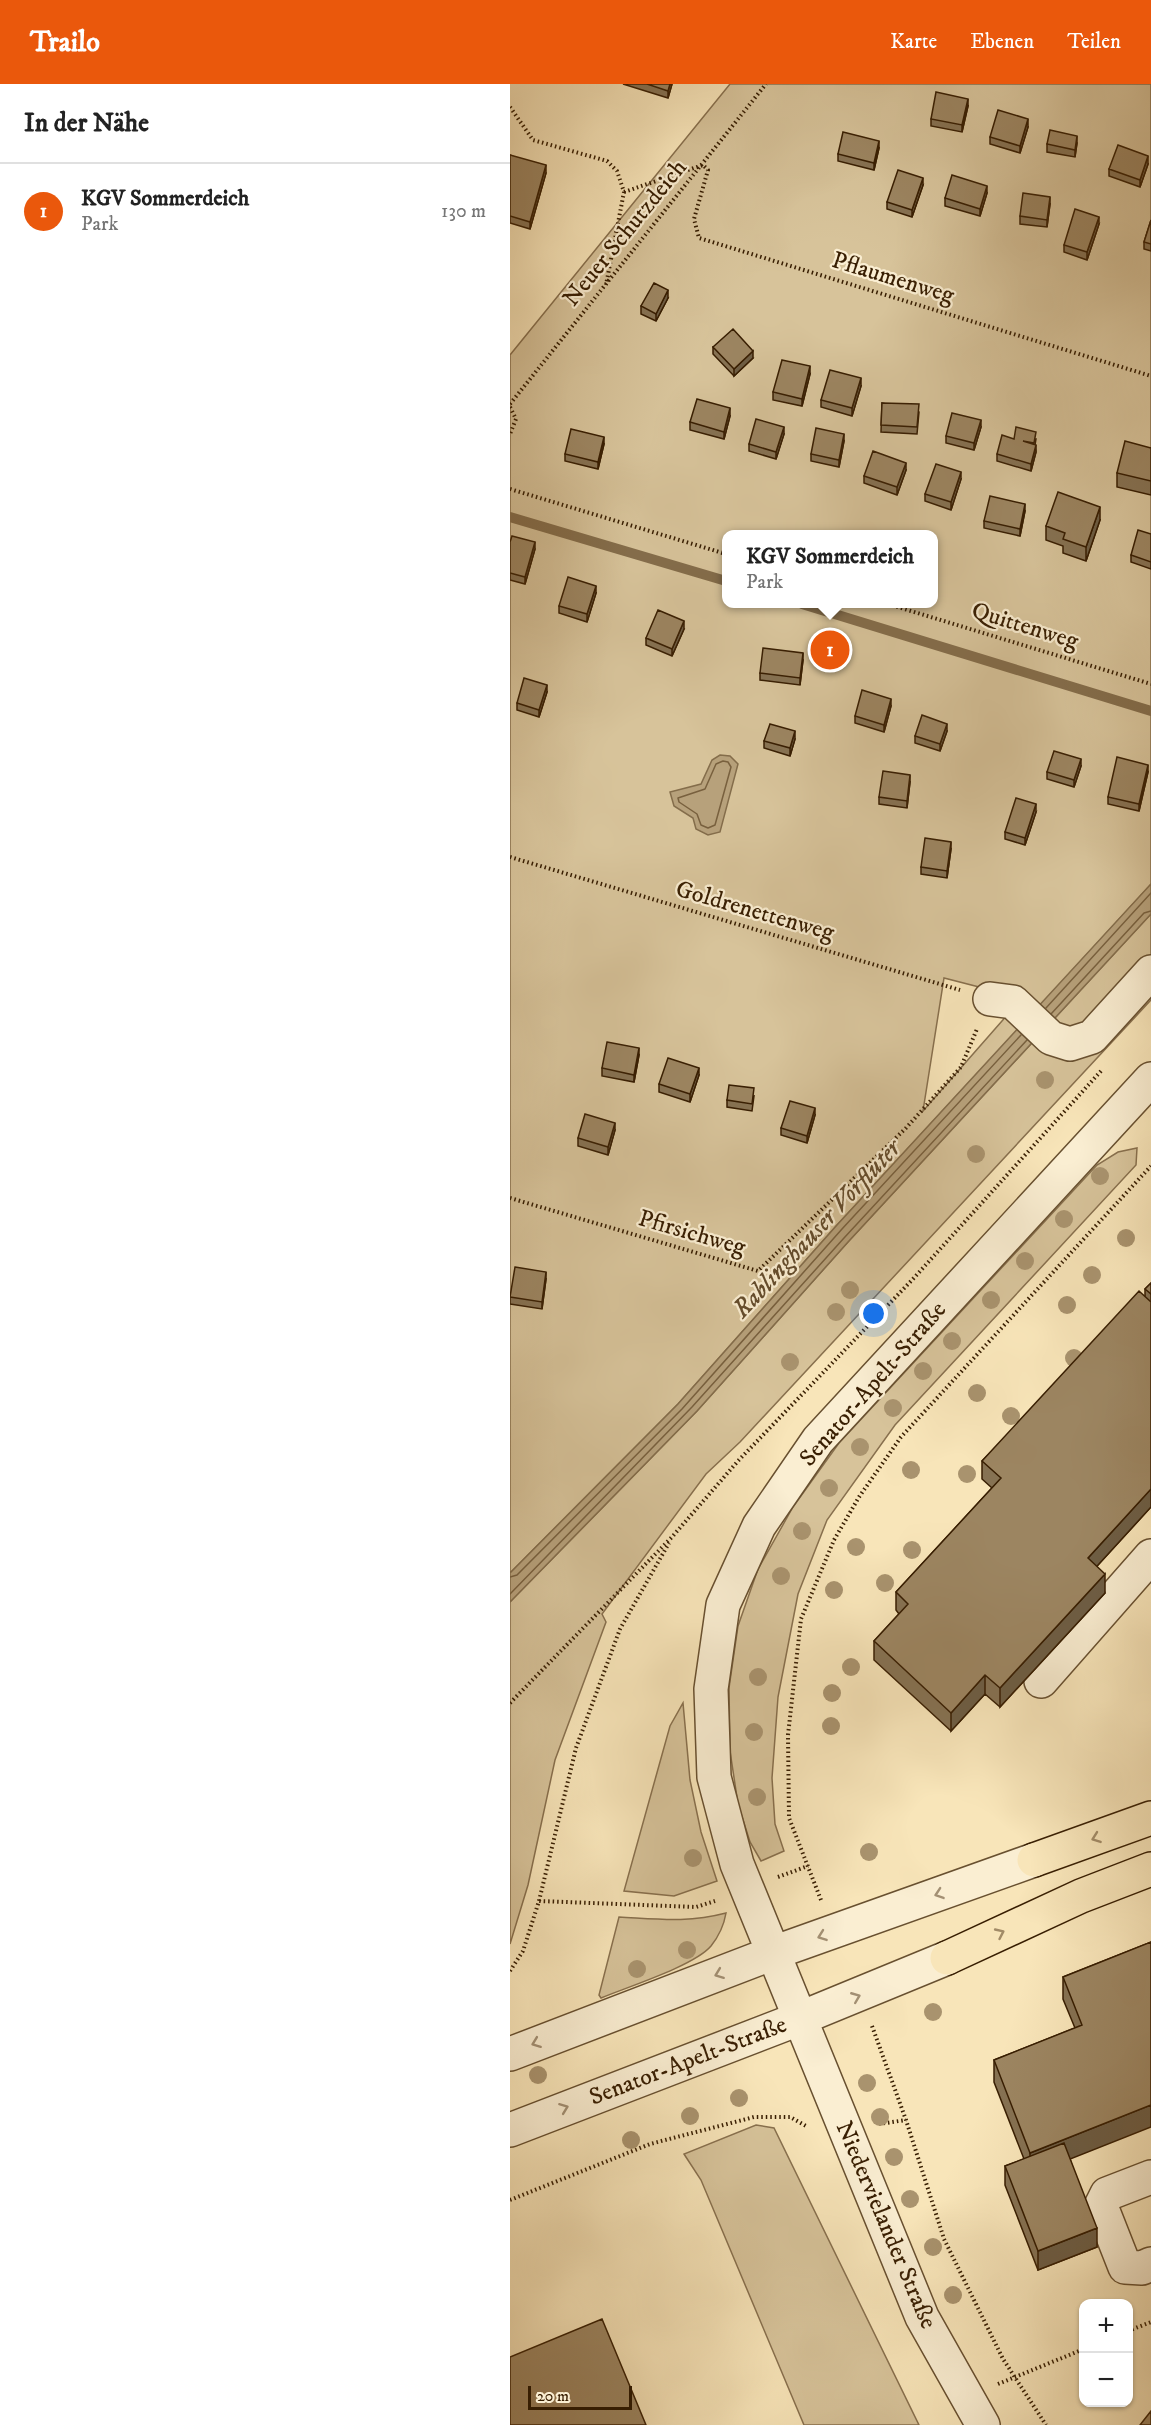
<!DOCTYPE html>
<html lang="de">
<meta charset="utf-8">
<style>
body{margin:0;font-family:"IM FELL DW Pica",serif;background:#f2f2f2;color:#222}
.controls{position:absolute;right:18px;bottom:18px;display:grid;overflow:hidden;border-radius:12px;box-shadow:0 2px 4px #0004}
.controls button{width:54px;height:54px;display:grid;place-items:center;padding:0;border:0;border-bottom:2px solid #e0e0e0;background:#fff;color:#222;font:30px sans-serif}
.scale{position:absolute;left:18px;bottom:15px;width:104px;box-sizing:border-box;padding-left:6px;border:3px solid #381e02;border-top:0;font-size:16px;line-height:21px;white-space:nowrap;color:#381e02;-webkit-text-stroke:4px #faeed2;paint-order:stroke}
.you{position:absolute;left:364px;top:1230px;width:21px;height:21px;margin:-15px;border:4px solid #fff;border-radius:50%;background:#1a73e8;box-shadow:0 0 0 9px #1a73e833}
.badge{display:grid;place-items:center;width:39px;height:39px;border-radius:50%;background:#ea580c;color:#fff;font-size:20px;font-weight:700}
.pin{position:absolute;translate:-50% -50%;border:3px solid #fff;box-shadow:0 2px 6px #0006}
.popup{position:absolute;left:212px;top:446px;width:216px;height:78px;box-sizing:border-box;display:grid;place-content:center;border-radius:12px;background:#fff;filter:drop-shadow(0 2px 4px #0005);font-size:20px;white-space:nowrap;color:#767676}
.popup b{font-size:22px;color:#222}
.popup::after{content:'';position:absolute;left:50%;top:100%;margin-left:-12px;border:12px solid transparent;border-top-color:#fff}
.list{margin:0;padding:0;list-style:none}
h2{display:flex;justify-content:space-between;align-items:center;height:78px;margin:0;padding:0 24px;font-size:26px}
h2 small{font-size:20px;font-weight:400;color:#767676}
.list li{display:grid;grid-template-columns:39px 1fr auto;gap:18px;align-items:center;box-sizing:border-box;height:96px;padding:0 24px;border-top:2px solid #e0e0e0}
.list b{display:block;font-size:22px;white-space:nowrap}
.list p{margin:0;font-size:20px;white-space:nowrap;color:#767676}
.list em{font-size:20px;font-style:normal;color:#767676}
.map{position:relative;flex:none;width:641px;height:2341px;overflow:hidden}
header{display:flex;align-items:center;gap:36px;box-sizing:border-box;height:84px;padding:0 30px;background:#ea580c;color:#fff}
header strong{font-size:28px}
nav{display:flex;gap:33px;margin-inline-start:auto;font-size:21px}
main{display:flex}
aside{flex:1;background:#fff}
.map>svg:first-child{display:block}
.green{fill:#d7c39a;stroke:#88704e;stroke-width:1.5;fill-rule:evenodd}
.water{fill:#b7a17b;stroke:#846d4b;stroke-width:1.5}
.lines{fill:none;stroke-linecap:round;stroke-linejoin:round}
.shore{stroke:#78603e;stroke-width:1.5}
.stream{stroke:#846d4b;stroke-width:10}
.minor-casing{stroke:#685030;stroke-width:36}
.highway-casing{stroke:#381e02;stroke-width:36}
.path{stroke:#381e02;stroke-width:4;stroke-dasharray:1.5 3;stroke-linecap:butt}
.minor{stroke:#faeed2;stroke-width:33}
.highway{stroke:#f8e5b9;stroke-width:33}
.tree{fill:#a9936e}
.wall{fill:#867253;stroke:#381e02;stroke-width:1.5}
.shaded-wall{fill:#6d5d44;stroke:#381e02;stroke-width:1.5}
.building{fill:#9c8561;stroke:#381e02;stroke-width:1.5}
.oneway{stroke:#a28b67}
.oneway2{stroke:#a39074}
.labels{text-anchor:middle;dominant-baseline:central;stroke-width:4.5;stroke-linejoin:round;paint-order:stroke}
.street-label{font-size:24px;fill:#381e02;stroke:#faeed2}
.water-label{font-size:26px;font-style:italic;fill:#644c2c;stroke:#faeed2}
</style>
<header>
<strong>Trailo</strong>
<nav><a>Karte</a><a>Ebenen</a><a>Teilen</a></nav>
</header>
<main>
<aside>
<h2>In der Nähe<small></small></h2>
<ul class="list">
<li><span class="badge">1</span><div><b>KGV Sommerdeich</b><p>Park</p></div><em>130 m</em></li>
</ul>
</aside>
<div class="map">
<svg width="641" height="2341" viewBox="0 0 641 2341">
<rect width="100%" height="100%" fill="#f8e5b9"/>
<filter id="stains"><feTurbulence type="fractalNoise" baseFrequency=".00333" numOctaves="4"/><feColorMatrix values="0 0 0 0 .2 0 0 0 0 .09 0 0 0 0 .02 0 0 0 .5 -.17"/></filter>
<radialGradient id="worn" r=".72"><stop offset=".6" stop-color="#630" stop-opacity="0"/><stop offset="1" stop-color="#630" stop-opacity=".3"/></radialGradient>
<path class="green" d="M220 0H641V800L527 925 504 912 434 894 413 1027 499 929 511 942 327 1141 168 1320 0 1489V271ZM216 450H424V520H216Z
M641 830V916L230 1358 196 1390 92 1530 96 1538 45 1676 18 1801 0 1860V1518L187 1327 338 1158Z
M627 1064 626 1081 385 1341 317 1436 288 1510 268 1613 262 1694 265 1740 274 1767 251 1777 240 1758 228 1720 220 1667 219 1604 228 1542 248 1485 283 1423 329 1359 587 1081 608 1068Z
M173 1619 180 1696 191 1748 207 1797 164 1812 114 1807 160 1642Z
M216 1829C214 1841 209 1852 201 1862 184 1882 117 1903 91 1914L89 1911 109 1833C148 1835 178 1839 216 1829Z
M246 2041 264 2044 409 2341H294L191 2096 174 2070Z"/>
<path class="water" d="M210 671 220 672 228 680 210 748 198 751 186 745 183 734 164 722 160 708 191 700 202 676Z
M641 800V830L338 1158 187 1327 0 1518V1489L168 1320 327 1141Z"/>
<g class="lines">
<path class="shore" d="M213 677 218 678 221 683 205 741 198 744 191 741 187 730 169 718 168 714 195 705 206 680Z
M536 924 641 809
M541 930 634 829 641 827
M0 1493 7 1491 172 1325 332 1145 511 951
M0 1510 182 1323 334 1154 517 956"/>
<path class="stream" d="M0 433 216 497
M292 520 641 627"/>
<defs>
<path id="minor" d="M480 915 503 918 541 954 560 960 582 953 641 888
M531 1597 641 1472
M0 1970 263 1869 524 1776
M0 2046 291 1934 437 1874
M641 2093 597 2110 591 2122 615 2183 632 2184 641 2180
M473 2341 412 2233 227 1780 204 1693 201 1605 213 1521 249 1442 308 1356 641 995"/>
<path id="highway" d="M524 1776 641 1734
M437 1874 571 1812 641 1785"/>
</defs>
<use href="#minor" class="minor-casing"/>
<use href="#highway" class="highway-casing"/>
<path class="path" d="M0 23 23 56 97 77 107 87 114 108 96 201
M114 108 193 81 198 86 184 135 189 154 641 292
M0 320 256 0
M0 323 6 335 0 350
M0 405 216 470
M378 520 641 600
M0 773 450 906
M0 1114 248 1187 396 1044 451 983 467 945
M0 1619 162 1453 228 1377 403 1195 591 987
M268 1793 298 1782
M311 1816 279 1734 278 1651 291 1535 324 1456 349 1413 391 1353 641 1082
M29 1817 66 1664 110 1545 159 1459
M0 1887 13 1867 29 1817 186 1823 205 1817
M362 1942 396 2036 434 2155 493 2275 536 2341
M369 2040 396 2036
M0 2116 140 2060 244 2033H280L298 2043
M618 2247 641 2238
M488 2300 574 2265"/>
<use href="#minor" class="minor"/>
<use href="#highway" class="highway"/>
</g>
<g class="tree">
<circle cx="535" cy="996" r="9"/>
<circle cx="466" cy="1070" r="9"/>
<circle cx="590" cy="1092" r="9"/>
<circle cx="554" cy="1135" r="9"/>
<circle cx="616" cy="1154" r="9"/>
<circle cx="515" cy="1177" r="9"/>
<circle cx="582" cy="1191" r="9"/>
<circle cx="340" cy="1206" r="9"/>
<circle cx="481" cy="1216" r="9"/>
<circle cx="557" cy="1221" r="9"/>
<circle cx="326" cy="1228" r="9"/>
<circle cx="442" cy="1257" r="9"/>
<circle cx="564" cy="1274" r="9"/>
<circle cx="280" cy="1278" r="9"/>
<circle cx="413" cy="1287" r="9"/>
<circle cx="467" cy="1309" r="9"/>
<circle cx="383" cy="1324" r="9"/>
<circle cx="501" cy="1332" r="9"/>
<circle cx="350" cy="1363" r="9"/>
<circle cx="401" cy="1386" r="9"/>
<circle cx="457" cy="1390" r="9"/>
<circle cx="319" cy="1404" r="9"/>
<circle cx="292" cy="1447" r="9"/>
<circle cx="346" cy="1463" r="9"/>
<circle cx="402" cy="1466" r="9"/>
<circle cx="271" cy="1492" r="9"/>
<circle cx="375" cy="1499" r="9"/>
<circle cx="324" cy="1506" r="9"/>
<circle cx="341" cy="1583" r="9"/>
<circle cx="248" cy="1593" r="9"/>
<circle cx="322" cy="1609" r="9"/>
<circle cx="321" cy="1642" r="9"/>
<circle cx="244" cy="1648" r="9"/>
<circle cx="247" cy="1713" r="9"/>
<circle cx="359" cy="1768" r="9"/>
<circle cx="183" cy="1774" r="9"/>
<circle cx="177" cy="1866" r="9"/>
<circle cx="127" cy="1885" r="9"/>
<circle cx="423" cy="1928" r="9"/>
<circle cx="28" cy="1991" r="9"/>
<circle cx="357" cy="1999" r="9"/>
<circle cx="229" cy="2014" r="9"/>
<circle cx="180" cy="2032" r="9"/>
<circle cx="370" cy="2033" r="9"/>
<circle cx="121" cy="2056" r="9"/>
<circle cx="384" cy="2073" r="9"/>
<circle cx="400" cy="2115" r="9"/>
<circle cx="423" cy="2163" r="9"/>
<circle cx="443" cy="2211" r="9"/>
</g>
<path class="wall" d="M113 0H162L158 14Z
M458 22 452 48 421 42V35Z
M518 43 510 69 480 60V53Z
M567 59 565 73 537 68V60Z
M369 64 364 86 328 77V70Z
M0 71 36 89 20 145 0 139Z
M638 80 630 103 599 92V85Z
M413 101 402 133 377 125V118Z
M477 109 470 132 435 122V114Z
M540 120 537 143 510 140V132Z
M641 136V167L634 165V158Z
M589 140 577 176 554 168V161Z
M158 214 146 237 131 230V222Z
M203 263 243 274 224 292 203 270Z
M300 290 292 322 263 316V308Z
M351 302 342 332 311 323V316Z
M372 319 409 328 407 350 371 348Z
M220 332 214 355 180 346V338Z
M471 343 464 366 436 359V352Z
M274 350 266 375 239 367V360Z
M504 355H526L525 361 526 368 521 387 487 377V370Z
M334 357 329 383 301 377V370Z
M94 360 88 385 55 377V370Z
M641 364V411L607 403V389Z
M396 386 387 411 354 399V392Z
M451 395 441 426 415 417V410Z
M515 427 510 452 474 444V437Z
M590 436 576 477 553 469V462L536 456V442Z
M641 450V485L621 478V471Z
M0 458 25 465 15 500 0 496Z
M86 509 77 538 49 529V522Z
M174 545 162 572 136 561V554Z
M293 576 290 601 250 596V589Z
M37 608 29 633 7 626V619Z
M381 622 374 648 345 639V632Z
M437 647 430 667 405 659V652Z
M285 655 280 672 254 664V657Z
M571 682 564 703 537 695V688Z
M638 688 629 727 598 720V713Z
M400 698 397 724 369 720V713Z
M526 728 515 761 495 755V748Z
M441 765 437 794 411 790V783Z
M129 971 124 998 92 992V984Z
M189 991 180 1018 149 1008V1000Z
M244 1012 242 1027 217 1023V1016Z
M305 1031 297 1059 271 1051V1044Z
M105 1046 98 1071 68 1062V1054Z
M36 1195 32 1225 0 1220V1213Z
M641 1199V1423L587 1482 595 1509 490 1623 475 1610 441 1647 364 1576V1557L389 1530 386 1526V1508L482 1404 472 1395V1377L635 1212V1205Z
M641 1858 560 2075 587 2163 528 2186 495 2101V2082L514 2075 484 1998V1976L565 1944 553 1915V1893Z"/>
<path class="shaded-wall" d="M160 0H162L158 14V7Z
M458 15V22L452 48V41Z
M518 35V43L510 69V62Z
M567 52V59L565 73V66Z
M369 57V64L364 86V79Z
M638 72V80L630 103V96Z
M36 81V89L20 145V138Z
M413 94V101L402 133V126Z
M477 102V109L470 132V125Z
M540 113V120L537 143V136Z
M589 133V140L577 176V168Z
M158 206V214L146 237V230Z
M243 267V274L224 292V285Z
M300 282V290L292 322V315Z
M351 294V302L342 332V324Z
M220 324V332L214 355V348Z
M471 336V343L464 366V359Z
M274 343V350L266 375V368Z
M334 350V357L329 383V376Z
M94 353V360L88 385V378Z
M526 361V368L521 387V380Z
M396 379V386L387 411V403Z
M451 388V395L441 426V418Z
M515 420V427L510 452V445Z
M590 423V436L576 477V463Z
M25 458V465L15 500V493Z
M86 502V509L77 538V530Z
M174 537V545L162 572V565Z
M293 569V576L290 601V594Z
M37 601V608L29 633V626Z
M381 615V622L374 648V641Z
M437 640V647L430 667V660Z
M285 647V655L280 672V664Z
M571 675V682L564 703V696Z
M638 681V688L629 727V720Z
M400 691V698L397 724V717Z
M526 720V728L515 761V754Z
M441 758V765L437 794V787Z
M129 964V971L124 998V991Z
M189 984V991L180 1018V1010Z
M305 1024V1031L297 1059V1052Z
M105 1039V1046L98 1071V1063Z
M36 1188V1195L32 1225V1218Z
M641 1405V1423L578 1492V1474Z
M595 1490V1509L490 1623V1604Z
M475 1591V1610L441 1647V1629Z
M641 2021V2043L520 2091V2069Z
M587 2144V2163L528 2186V2167Z"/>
<path class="building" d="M137 0H160L158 7Z
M426 8 458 15 452 41 421 35Z
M488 26 518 35 510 62 480 53Z
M540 46 567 52 565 66 537 60Z
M333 48 369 57 364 79 328 70Z
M608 61 638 72 630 96 599 85Z
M0 71 36 81 20 138 0 132Z
M388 86 413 94 402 126 377 118Z
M442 91 477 102 470 125 435 114Z
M513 109 540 113 537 136 510 132Z
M565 125 589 133 577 168 554 161Z
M641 136V160L634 158Z
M144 199 158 206 146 230 131 222Z
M223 245 243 267 224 285 203 263Z
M272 276 300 282 292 315 263 308Z
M320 286 351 294 342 324 311 316Z
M187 315 220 324 214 348 180 338Z
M372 319 409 320 407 343 371 341Z
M442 329 471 336 464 359 436 352Z
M246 335 274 343 266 368 239 360Z
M506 343 526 348 524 359 513 357 526 361 521 380 487 370 492 351 504 355Z
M306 344 334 350 329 376 301 370Z
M61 345 94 353 88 378 55 370Z
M615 357 641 364V397L607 389Z
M363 367 396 379 387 403 354 392Z
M426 380 451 388 441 418 415 410Z
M548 408 590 423 576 463 553 455 555 449 536 442Z
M480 412 515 420 510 445 474 437Z
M628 446 641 450V478L621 471Z
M2 452 25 458 15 493 0 489V458Z
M58 493 86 502 77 530 49 522Z
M148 526 174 537 162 565 136 554Z
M253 564 293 569 290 594 250 589Z
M14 594 37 601 29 626 7 619Z
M352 606 381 615 374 641 345 632Z
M412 631 437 640 430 660 405 652Z
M260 640 285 647 280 664 254 657Z
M544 667 571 675 564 696 537 688Z
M607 673 638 681 629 720 598 713Z
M373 687 400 691 397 717 369 713Z
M506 714 526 720 515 754 495 748Z
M415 754 441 758 437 787 411 783Z
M97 958 129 964 124 991 92 984Z
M158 974 189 984 180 1010 149 1000Z
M219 1001 244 1004 242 1020 217 1016Z
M280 1017 305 1024 297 1052 271 1044Z
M75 1030 105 1039 98 1063 68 1054Z
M5 1183 36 1188 32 1218 0 1213Z
M641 1199V1210L635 1205Z
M629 1207 641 1218V1405L578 1474 595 1490 490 1604 475 1591 441 1629 364 1557 398 1520 386 1508 491 1394 472 1377Z
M641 1858V2021L520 2069 484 1976 572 1941 553 1893Z
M554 2059 587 2144 528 2167 495 2082Z
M92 2235 136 2341H0V2273Z
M641 2327V2341H630Z"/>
<defs><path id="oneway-chevron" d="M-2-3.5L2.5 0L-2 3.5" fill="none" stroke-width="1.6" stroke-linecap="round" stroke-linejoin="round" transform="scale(1.5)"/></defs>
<g class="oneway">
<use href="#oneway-chevron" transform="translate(586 1754) rotate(160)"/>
<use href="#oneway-chevron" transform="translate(490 1849) rotate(-25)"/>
</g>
<g class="oneway2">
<use href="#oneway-chevron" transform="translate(429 1810) rotate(161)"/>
<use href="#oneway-chevron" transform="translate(312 1852) rotate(160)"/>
<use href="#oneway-chevron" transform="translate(209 1890) rotate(159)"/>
<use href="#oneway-chevron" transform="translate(346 1913) rotate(-22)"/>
<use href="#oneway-chevron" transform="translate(26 1959) rotate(159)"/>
<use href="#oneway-chevron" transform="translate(54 2024) rotate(-21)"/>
</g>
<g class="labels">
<g class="street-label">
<text transform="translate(115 149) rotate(-51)">Neuer Schutzdeich</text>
<text transform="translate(383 194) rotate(17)">Pflaumenweg</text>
<text transform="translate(515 542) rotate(17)">Quittenweg</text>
<text transform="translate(245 827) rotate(16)">Goldrenettenweg</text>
<text transform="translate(182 1149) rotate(16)">Pfirsichweg</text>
<text transform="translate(363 1300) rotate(-49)">Senator-Apelt-Straße</text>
<text transform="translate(178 1977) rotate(-21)">Senator-Apelt-Straße</text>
<text transform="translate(376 2141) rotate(67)">Niedervielander Straße</text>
</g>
<g class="water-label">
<text transform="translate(307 1145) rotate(-47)">Rablinghauser Vorfluter</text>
</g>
</g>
<rect width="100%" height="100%" filter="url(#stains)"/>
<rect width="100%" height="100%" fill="url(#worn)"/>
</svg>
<div class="controls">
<button>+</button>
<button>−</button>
</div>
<div class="scale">20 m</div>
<div class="you"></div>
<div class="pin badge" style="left:320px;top:566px">1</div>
<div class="popup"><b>KGV Sommerdeich</b>Park</div>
</div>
</main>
